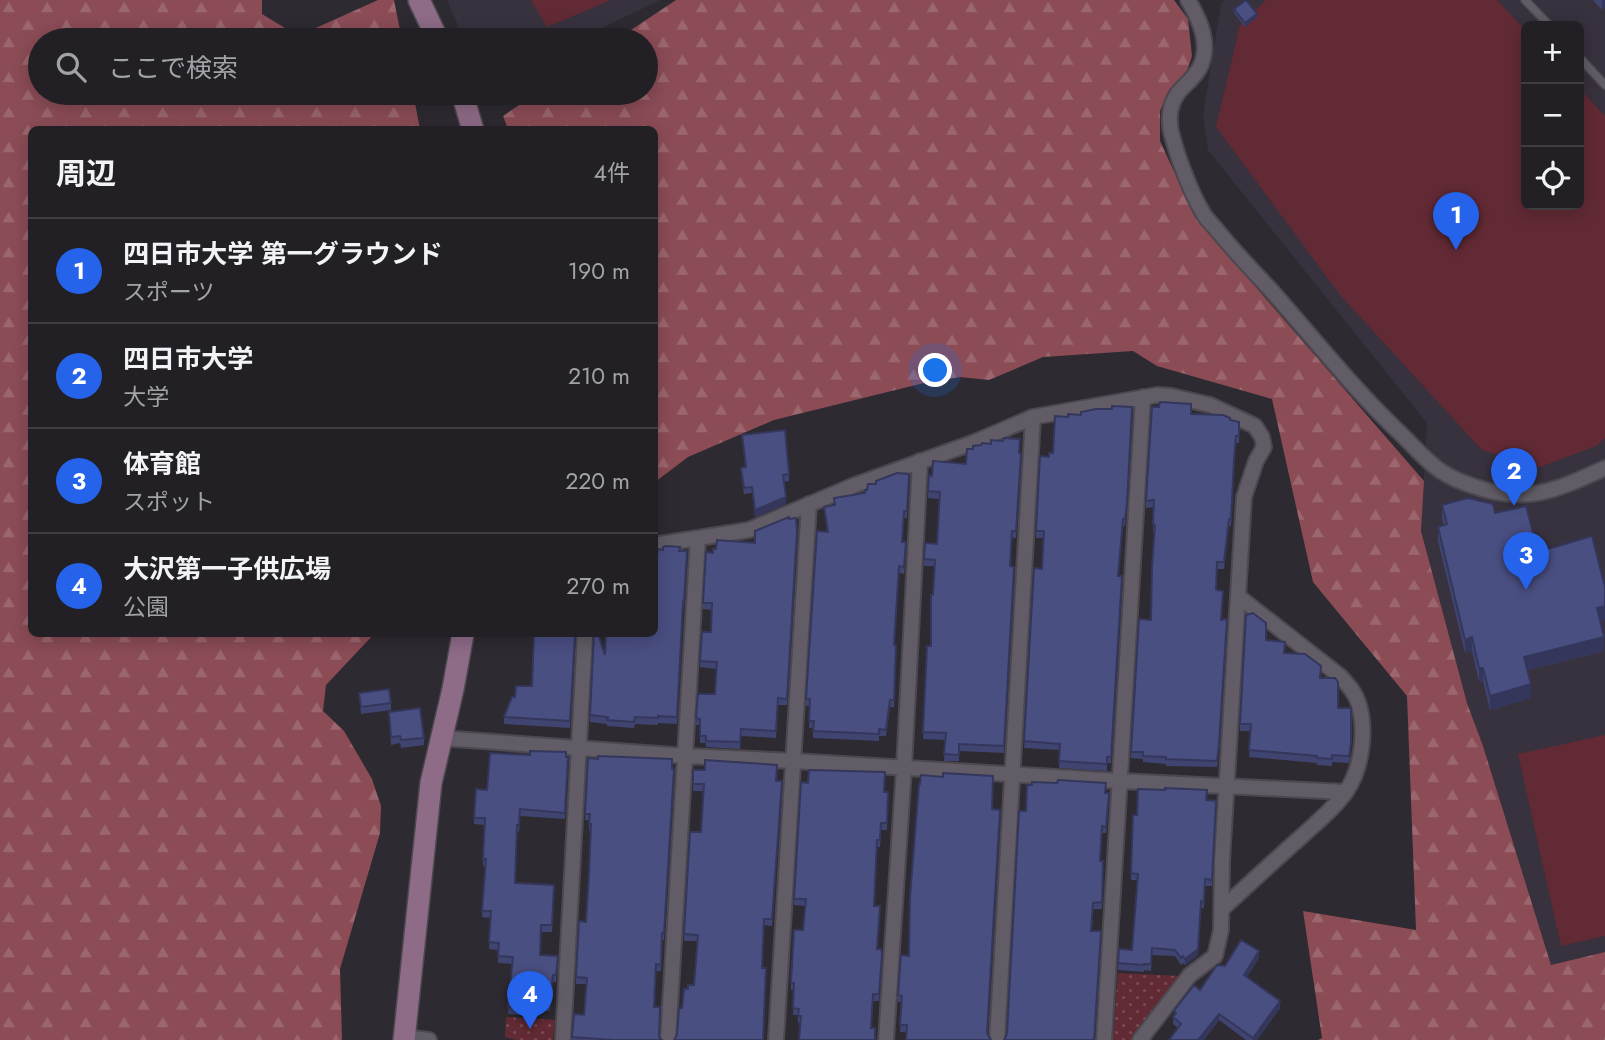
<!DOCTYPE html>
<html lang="ja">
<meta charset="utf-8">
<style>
body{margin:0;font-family:Jost,"Noto Sans JP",sans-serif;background:#2e2d32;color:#f1f3f6}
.controls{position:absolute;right:21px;top:21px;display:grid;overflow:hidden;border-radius:10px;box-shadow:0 4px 18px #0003}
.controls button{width:63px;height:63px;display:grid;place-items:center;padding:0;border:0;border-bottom:2px solid #3f3e42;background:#222025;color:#f1f3f6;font:35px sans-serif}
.you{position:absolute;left:936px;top:371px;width:24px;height:24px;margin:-18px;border:5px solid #fff;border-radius:50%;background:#1a73e8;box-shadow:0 0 0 10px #1a73e833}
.badge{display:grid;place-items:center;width:46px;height:46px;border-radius:50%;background:#2563eb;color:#fff;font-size:23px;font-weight:700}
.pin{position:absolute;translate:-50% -58px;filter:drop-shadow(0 2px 4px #0008)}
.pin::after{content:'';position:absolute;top:37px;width:24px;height:21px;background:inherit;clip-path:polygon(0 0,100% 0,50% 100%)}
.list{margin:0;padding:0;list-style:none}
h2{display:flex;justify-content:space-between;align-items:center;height:91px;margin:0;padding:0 28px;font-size:30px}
h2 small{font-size:23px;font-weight:400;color:#a2a3a7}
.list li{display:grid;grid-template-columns:46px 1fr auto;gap:21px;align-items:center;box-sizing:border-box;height:105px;padding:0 28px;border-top:2px solid #3f3e42}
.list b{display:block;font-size:26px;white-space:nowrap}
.list p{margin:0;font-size:23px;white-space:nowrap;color:#a2a3a7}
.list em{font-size:23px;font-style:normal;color:#a2a3a7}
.icon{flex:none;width:38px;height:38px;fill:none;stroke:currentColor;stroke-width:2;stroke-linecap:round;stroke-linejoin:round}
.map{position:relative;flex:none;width:1605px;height:1040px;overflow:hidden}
.search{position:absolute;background:#222025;box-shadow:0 4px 18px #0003;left:28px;top:28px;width:630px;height:77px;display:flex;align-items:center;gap:18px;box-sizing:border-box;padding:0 24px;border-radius:38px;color:#a2a3a7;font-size:26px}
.panel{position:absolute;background:#222025;box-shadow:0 4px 18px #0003;left:28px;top:126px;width:630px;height:511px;border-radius:10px}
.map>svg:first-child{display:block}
.built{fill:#38313e;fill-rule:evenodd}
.grass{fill:#622a34}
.forest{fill:url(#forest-firs)}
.park{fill:url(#park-dots)}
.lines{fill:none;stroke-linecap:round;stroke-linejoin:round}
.lane-casing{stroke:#4c484f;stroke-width:10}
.street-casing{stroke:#4c484f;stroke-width:18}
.secondary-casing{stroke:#4c484f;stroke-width:24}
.lane{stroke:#615c65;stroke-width:7}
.street{stroke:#615c65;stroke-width:14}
.secondary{stroke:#8e6b87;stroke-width:21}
.wall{fill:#404470}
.shaded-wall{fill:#34375b}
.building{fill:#4a4f82;stroke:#34375b;stroke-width:2}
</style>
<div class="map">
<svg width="1605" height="1040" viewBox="0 0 1605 1040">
<defs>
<pattern id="forest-firs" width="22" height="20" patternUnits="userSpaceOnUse" patternTransform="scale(1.75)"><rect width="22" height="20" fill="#8b4c56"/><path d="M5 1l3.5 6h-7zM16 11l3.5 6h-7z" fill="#9b666e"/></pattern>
<pattern id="park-dots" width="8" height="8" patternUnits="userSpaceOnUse" patternTransform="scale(1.75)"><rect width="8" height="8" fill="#622a34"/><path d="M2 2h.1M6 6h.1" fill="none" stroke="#784951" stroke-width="1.8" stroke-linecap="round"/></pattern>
</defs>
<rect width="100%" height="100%" fill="#2e2a31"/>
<path class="built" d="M447 0H660L577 40H464Z
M1225 0H1605V952L1551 965 1483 746 1467 703 1421 531 1427 423 1208 150 1203 116 1221 4ZM1526 26H1579V205H1526Z"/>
<path class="grass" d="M531 0H611L547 27Z
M1266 0H1497L1526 31V205H1579V88L1605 116V438L1596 446 1540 467 1482 450 1341 296 1216 127 1240 25Z
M1605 735V936L1561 946 1518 754Z"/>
<path class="forest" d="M0 0H262V14L298 36 378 0H394L402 40H40V93H413L420 129 32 130V634H374L326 685 323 711 344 731 372 779 381 806 380 833 340 969 342 1040H0Z
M676 0H1174L1188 19 1192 56 1187 71 1169 90 1160 111V141L1195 217 1424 481 1421 531 1467 703 1483 746 1551 965 1605 952V1040H1318L1322 1038 1303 911 1416 930 1407 696 1313 582 1272 399 1157 366 1133 351 1043 357 989 380 960 377 924 383 774 420 688 457 655 482 654 130 508 129 503 116 537 93H646V40H616Z"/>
<path class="park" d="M1118 973 1180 976 1131 1040H1113Z
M506 1017 555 1020 553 1040H517L505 1037Z"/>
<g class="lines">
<defs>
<path id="lane" d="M1525 0 1550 26
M1579 57 1605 85"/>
<path id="street" d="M1188 0C1200 20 1212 46 1199 69 1193 79 1184 85 1178 93 1168 106 1168 124 1173 139 1179 161 1191 193 1203 213 1206 219 1212 224 1216 229 1233 250 1251 269 1269 288 1313 337 1353 389 1401 434 1415 447 1428 464 1444 473 1453 479 1464 483 1473 486 1526 505 1557 490 1605 468
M654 545 749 530 855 485 975 442 1033 417 1157 395 1171 396 1210 405 1255 426 1262 437 1264 447 1256 461 1244 497 1222 861 1221 930 1215 956 1190 975 1140 1040
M441 738 686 756 794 761 1120 781 1346 792
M1222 909C1249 884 1275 860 1302 836 1317 822 1335 808 1347 790 1362 768 1367 728 1358 702 1355 692 1347 684 1340 676L1239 597
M404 1037 429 1040
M563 1040 585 634
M668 1040 698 538
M776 1040 809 504
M886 1040 904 768 920 461
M997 1040 1033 417
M1104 1040 1143 397"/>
<path id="secondary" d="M419 0 438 40
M462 93 473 130
M404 1040 431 783 453 689 463 634"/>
</defs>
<use href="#lane" class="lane-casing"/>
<use href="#street" class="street-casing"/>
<use href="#secondary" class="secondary-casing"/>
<use href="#lane" class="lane"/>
<use href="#street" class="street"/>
<use href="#secondary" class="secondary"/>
</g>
<path class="wall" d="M1593 0H1605L1602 10Z
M1234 9 1257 17 1245 27 1234 13Z
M1132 413 1127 509 1125 526H1123L1118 576 1111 763H1107V771L1059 768 1060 750 1024 748 1042 569 1043 538H1036V531L1049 457 1053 453 1068 417 1081 415Z
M1191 414 1230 420 1239 422V443H1236L1234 467 1231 526H1229L1224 569H1217L1216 590 1223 598 1221 620 1227 626 1219 751 1217 767 1166 766V764L1143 762V759L1131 758V752L1151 620 1154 531H1153L1154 507 1146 508V501Z
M742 435 789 474V481L784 482 786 504 755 517 752 493 744 494 741 474V468L745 467Z
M1020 453 1021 460 1016 538H1012L1010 566 1004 753 959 751V761H944L945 740 923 739 927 646H931L935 566H924L925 543 937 544 939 499 928 498 929 475 932 476 966 464Z
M909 481 907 518H904L902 542 906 549 904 574 899 573 894 645V707H890L886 736H879V741L813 738V728H809L810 706H806V699L827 532 824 507 834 505V498L865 493 867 490 876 484Z
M1442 505 1495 513 1538 552 1605 587V620L1600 621 1604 651 1528 670 1531 698 1490 710 1483 681 1479 682 1472 651 1465 653 1438 541V527L1444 525 1442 518Z
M797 537 787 705H778L776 738 741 736 740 749 706 747V743H700V725H696L698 694H715L717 669 700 667 702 632H711L712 610 703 609V603L713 553 716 549Z
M679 551H687L684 609 683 608 677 724 658 723V725L635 724 634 728 607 726V724L590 722 594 634 605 655Z
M575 634 570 728 504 724V717L532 686Z
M1266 640 1320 678 1338 708 1351 750 1349 763 1332 762V766L1317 765V763L1249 757 1251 731H1240V724Z
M359 693 391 703V710L361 714Z
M389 712 424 738V745L401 748 400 743 391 745Z
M566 752 565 819 520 816 519 832 517 831 515 883 554 885 552 932H541L540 955 558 956 556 982H553L550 1011 536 1010 535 1016 508 1014 512 964 498 963V950L489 949 490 918 482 917 485 866H483L485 825 474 824V818L487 790Z
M588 758 672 769 674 776 664 940H662L661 971H656L654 1007 659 1037 662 1040H572L574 1014 584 1015 586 984H576V977L586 922 591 831H589V820H585Z
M693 770 776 781 782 788 772 926 764 925 677 1035 682 1008 688 989 694 985 697 941H684V934L701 832 703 791H693Z
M884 792H888L887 830H881L880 847H877L874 906 877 949 882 960 879 1001H873L798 1023V1015H793L794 990H791V983L803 930 805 906 794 905V899Z
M1105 793 1109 800 1106 833H1102L1100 861H1103L1102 909H1093L1092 931 1005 1039 1007 1034 1026 811Z
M1206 800 1216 801 1212 886H1205L1204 908H1201L1198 955 1185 965 1183 963 1181 965 1175 956 1152 955 1151 971 1144 970V972L1118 970 1119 949 1132 950 1137 880H1131V873L1137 815Z
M992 809 988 1034 900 1032 902 1002H898V995L909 956Z
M1259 958 1247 977 1280 1008 1257 1040H1246L1219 1020 1204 1040H1169L1178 1028 1173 1024 1174 1011 1200 990Z"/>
<path class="shaded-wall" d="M1602 0H1605V7L1602 10Z
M1257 14V17L1245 27V23Z
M786 497V504L755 517V510Z
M1605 606V620L1597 622V608Z
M1472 637V651L1465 653V640Z
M1604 637V651L1524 671V657Z
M1479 668H1483V681L1479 682Z
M1531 684V698L1490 710V696Z
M1201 908 1198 955 1185 965V959Z
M1259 951V958L1244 981V975Z
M1280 1001V1008L1257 1040H1253V1038Z
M1219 1014V1020L1204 1040H1198Z"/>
<path class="building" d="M1246 0 1257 14 1245 23 1234 9Z
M1160 402 1191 404V414L1223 415 1230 418V420L1239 422V436H1236L1234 460 1231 519H1229L1224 562H1217L1216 590 1223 591 1221 620 1227 619 1219 744 1217 761 1166 759V757L1143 756V752H1131L1139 619 1151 620 1152 567 1155 525 1153 524 1154 500 1146 501 1152 407H1159Z
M1112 406 1132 407 1127 503 1125 519H1123L1118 576H1122L1111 757H1107V764L1059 761 1060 744 1024 741 1034 568 1042 569 1044 531H1036L1040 456 1049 457V453H1053L1055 416 1068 417V414L1081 415V412L1096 409H1112Z
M785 430 789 474 783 475 786 497 755 510 752 487 744 488 741 468 746 467 742 435Z
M1004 438 1020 439 1019 453 1021 454 1016 531H1012L1010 566 1014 567 1004 746 959 744V755L944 754 946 733 923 732 927 646H931V595H933L935 560 924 559 925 543 937 544 940 492 928 491 929 475 932 476 933 461 966 464 967 449H973V446L981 445 982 443 991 444V440L1003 441Z
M897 473 909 474 907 511H904L902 542H906L904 567 899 566 894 645H896L894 700H890L886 730 879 729V734L813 731 814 721H809L810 699H806L817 531 828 532 824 507 835 505 834 498 865 493V490H867L868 484H876V481Z
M1468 498 1493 504 1495 513 1526 506 1538 552 1592 536 1605 587V606L1597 608 1604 637 1524 657 1531 684 1490 696 1483 668H1479L1472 637 1465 640 1438 527 1447 524 1442 505Z
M789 517V519L796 518 797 531 787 699 778 698 776 731 741 729 740 742 706 741V736H700V719L696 718 698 694H715L717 662 700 661 702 632H711L712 603H703L706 552 713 553V549H716L717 540 755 543V531Z
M666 546 680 547 679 551H687L684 602H683L677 717 658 716V718L635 717 634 722 607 720 608 717 590 715 594 634H598L605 655 606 634H654V552H658V549L663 550V547Z
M1253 613 1266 623V640L1285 642 1284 653 1305 654 1321 666 1320 678H1335L1338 682V708H1351V743L1349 756 1332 755V759L1317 758V756L1249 750 1251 724H1240L1246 615Z
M534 634H575L570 721 504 717 512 697H515L516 686H532Z
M389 689 391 703 361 707 359 693Z
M420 708 424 738 401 740 400 736 391 737 389 712Z
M530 751 566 752V757H568L565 813 520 809 519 825H517L515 883 554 885 552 925H541L540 955 558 956 556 975H553L550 1004 536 1003 535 1010 508 1007 513 957 498 956 499 943 489 942 491 911H482L486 859H483L485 818H474L476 789 487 790 490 753 530 755Z
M598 756 672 759V769H674L664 933H662L661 965 656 964 654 1007H660L659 1037 662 1040H614L572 1037 574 1014 584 1015 587 978 576 977 579 921 586 922 589 874 591 824H589L590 814H585L588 758 598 759Z
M705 760 777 765 776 781H782L772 919H764L762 968H766L763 1040H674L677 1035 679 1008H682L684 989H688V985H694L698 935 684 934 690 832H701L704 784H693V770H705Z
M809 770 885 772 884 792H888L887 823H881L880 840H877L874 906H880L877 949H881L882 954 879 994H873L871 1028H875V1040H799L801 1016H798L799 1009 793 1008 794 983H791L794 930H803L806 899H794L801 782 808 783Z
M943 773 993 776 992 809 1000 810 987 1033 991 1040H906L907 1025H900L902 996 898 995 901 955 909 956 910 897 919 784H920L921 775 943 777Z
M1058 780 1106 783 1105 793H1109L1106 827 1102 826 1100 861H1103L1102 902 1093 903 1091 931H1101L1094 1040H1004L1007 1034 1019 811H1026L1027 785H1032V782L1057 783Z
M1165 788 1207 790 1206 800 1216 801 1212 880 1205 879 1204 902 1201 901 1198 949 1185 959 1183 956 1181 958 1175 950 1152 948 1151 964H1144V965L1118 963 1119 949 1132 950 1138 874 1131 873 1133 815H1137L1138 789 1165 790Z
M1241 940 1259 951 1244 975 1280 1001 1253 1038 1219 1014 1198 1040H1169L1181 1024 1173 1017 1176 1013 1174 1011 1194 985 1200 990 1217 965 1225 966Z"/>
</svg>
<div class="controls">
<button>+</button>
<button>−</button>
<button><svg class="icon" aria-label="locate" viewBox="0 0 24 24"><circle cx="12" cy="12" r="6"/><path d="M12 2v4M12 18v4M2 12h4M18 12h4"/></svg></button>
</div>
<div class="you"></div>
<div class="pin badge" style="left:1456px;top:250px">1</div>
<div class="pin badge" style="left:1514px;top:506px">2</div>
<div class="pin badge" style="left:1526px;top:590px">3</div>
<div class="pin badge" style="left:530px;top:1029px">4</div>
<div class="search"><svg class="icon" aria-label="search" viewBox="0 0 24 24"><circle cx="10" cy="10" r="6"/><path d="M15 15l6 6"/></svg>ここで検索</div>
<section class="panel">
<h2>周辺<small>4件</small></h2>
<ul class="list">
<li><span class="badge">1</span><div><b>四日市大学 第一グラウンド</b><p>スポーツ</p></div><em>190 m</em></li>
<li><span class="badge">2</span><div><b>四日市大学</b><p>大学</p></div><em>210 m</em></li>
<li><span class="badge">3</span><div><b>体育館</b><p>スポット</p></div><em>220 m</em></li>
<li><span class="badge">4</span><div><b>大沢第一子供広場</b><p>公園</p></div><em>270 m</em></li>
</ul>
</section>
</div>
